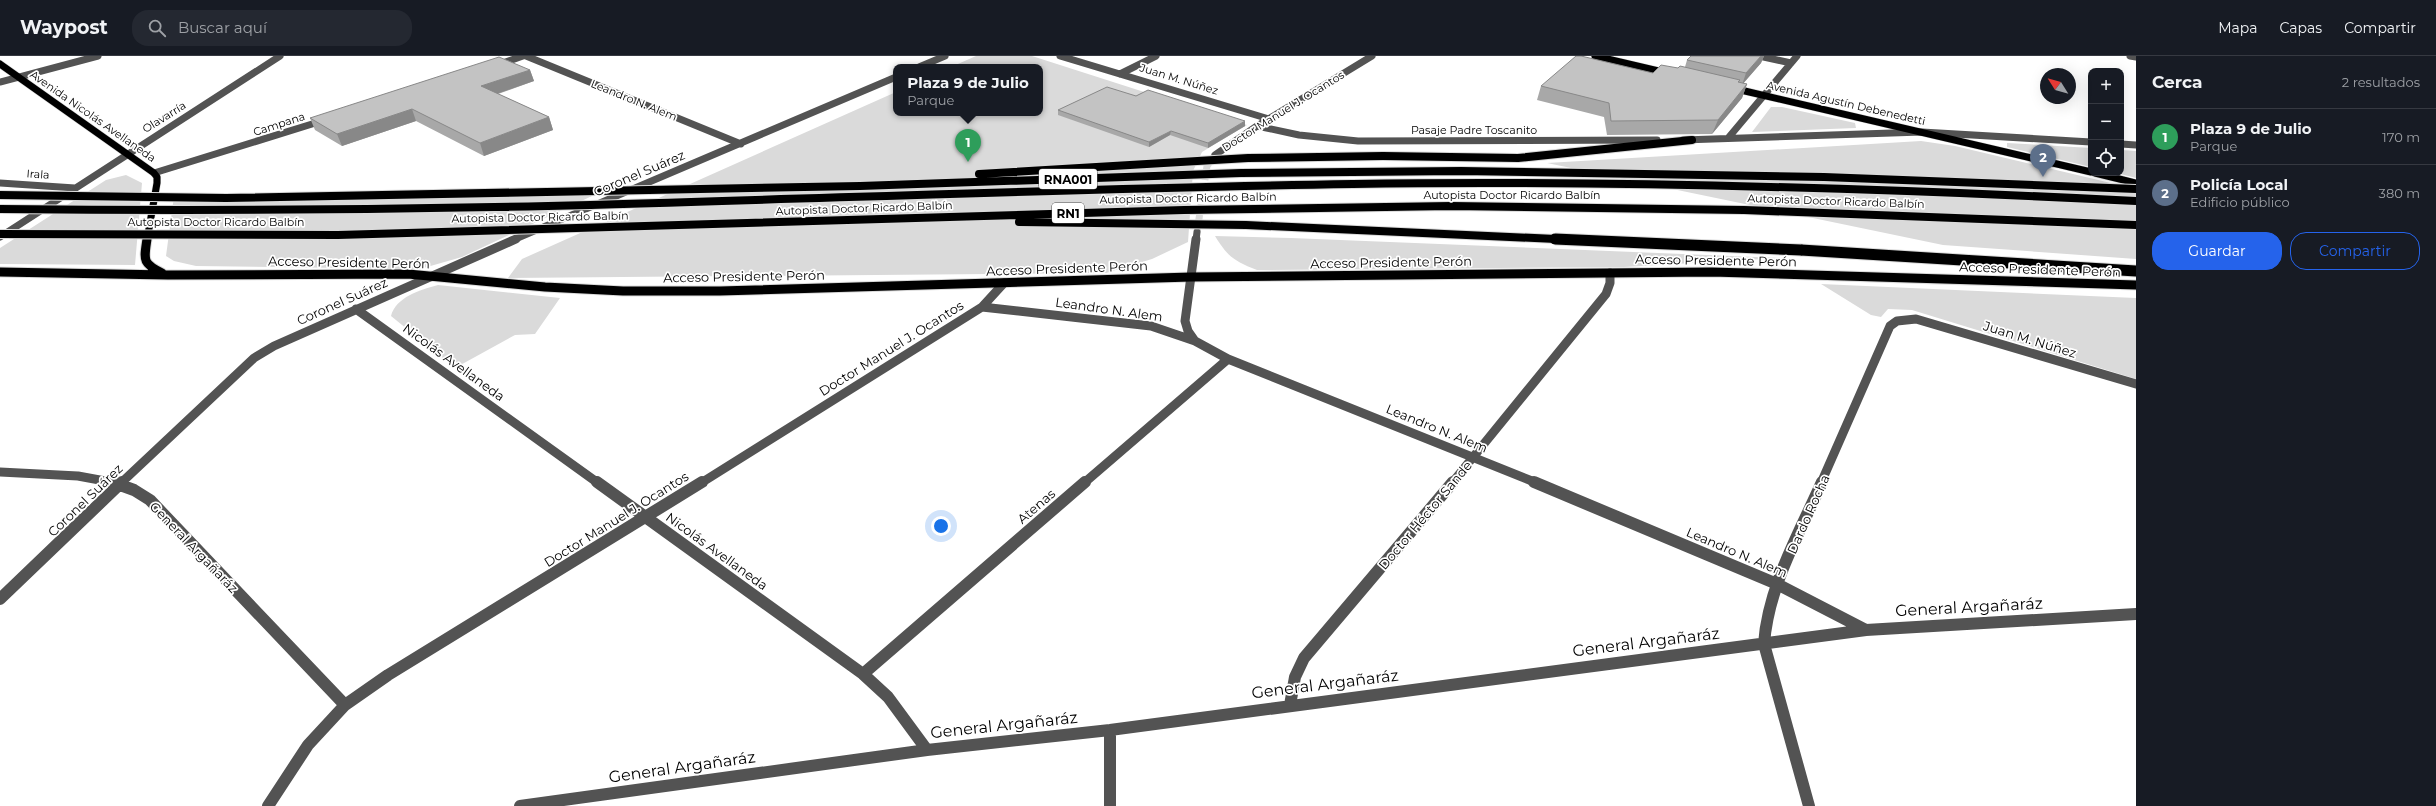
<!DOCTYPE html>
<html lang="es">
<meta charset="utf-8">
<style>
body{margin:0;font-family:Montserrat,sans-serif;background:#242831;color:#f1f3f6}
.controls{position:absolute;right:12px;top:12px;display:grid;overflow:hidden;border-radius:8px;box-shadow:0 4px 16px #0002}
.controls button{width:36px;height:36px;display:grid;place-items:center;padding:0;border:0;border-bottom:1px solid #363941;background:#171b24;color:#f1f3f6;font:20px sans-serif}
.compass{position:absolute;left:2040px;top:12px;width:36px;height:36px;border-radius:50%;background:#171b24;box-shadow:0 4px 16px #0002;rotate:307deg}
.you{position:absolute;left:941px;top:470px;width:14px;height:14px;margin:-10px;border:3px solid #fff;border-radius:50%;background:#1a73e8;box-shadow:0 0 0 6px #1a73e833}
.badge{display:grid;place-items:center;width:26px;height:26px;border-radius:50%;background:#2563eb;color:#fff;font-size:13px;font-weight:700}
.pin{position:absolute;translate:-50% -33px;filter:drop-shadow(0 1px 2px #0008)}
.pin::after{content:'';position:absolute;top:21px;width:14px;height:12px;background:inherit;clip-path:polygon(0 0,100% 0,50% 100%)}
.popup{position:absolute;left:893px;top:8px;width:150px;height:52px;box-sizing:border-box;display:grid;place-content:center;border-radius:8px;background:#171b24;filter:drop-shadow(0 1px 3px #0005);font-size:13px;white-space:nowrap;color:#9ea1a6}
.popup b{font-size:15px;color:#f1f3f6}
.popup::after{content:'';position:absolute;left:50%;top:100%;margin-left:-8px;border:8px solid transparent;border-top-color:#171b24}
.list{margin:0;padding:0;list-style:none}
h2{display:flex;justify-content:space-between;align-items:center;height:52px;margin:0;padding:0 16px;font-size:17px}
h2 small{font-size:13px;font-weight:400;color:#9ea1a6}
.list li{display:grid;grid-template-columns:26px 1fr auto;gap:12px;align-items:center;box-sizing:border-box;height:56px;padding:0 16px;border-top:1px solid #363941}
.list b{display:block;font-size:15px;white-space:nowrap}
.list p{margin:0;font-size:13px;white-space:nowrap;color:#9ea1a6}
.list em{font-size:13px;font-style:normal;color:#9ea1a6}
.actions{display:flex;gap:8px;padding:12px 16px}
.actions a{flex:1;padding:9px 0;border:1px solid #2563eb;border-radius:16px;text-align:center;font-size:14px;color:#2563eb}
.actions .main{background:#2563eb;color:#fff}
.icon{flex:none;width:22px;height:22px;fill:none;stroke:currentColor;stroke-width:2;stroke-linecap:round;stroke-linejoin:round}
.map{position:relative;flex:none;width:2136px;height:750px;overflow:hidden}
header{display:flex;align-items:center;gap:24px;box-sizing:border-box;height:56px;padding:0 20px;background:#171b24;border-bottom:1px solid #363941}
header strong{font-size:19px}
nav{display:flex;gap:22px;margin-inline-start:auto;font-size:14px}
.search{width:280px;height:36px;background:#242831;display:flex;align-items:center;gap:10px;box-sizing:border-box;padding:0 14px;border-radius:16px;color:#9ea1a6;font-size:15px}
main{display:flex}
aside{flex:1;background:#171b24}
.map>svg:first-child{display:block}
.green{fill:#dadada}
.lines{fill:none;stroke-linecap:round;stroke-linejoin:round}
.minor-tunnel{stroke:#d9d9d9;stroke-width:7;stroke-dasharray:7 3.5;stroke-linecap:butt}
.major-far1-casing{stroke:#dbdbdb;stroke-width:8}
.major-casing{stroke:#dbdbdb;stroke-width:11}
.highway-far1-casing{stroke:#dbdbdb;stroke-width:10}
.highway-casing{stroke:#dbdbdb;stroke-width:13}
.minor-far2{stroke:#535353;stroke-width:7}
.minor-far1{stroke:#535353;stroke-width:9}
.minor{stroke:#535353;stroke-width:12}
.major-far1{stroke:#000;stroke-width:7}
.major{stroke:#000;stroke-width:9}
.highway-far1{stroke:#000;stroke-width:8}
.highway{stroke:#000;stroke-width:11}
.highway-bridge-far1-casing{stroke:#dbdbdb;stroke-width:10;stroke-linecap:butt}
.highway-bridge-casing{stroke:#dbdbdb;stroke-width:13;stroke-linecap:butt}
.highway-bridge-far1{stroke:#000;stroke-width:8}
.highway-bridge{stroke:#000;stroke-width:11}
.wall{fill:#a8a8a8}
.shaded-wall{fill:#888}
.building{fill:#c3c3c3;stroke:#888}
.labels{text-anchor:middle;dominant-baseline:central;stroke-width:3.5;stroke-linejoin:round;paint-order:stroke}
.far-street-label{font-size:11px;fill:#000;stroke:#fff}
.shield{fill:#fff;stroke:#4c4c4c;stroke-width:1}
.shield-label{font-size:12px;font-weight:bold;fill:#000}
.street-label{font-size:13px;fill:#000;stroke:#fff}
.near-street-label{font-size:16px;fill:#000;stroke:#fff}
</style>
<header>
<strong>Waypost</strong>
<div class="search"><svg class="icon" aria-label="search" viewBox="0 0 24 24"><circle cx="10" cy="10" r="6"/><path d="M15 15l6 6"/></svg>Buscar aquí</div>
<nav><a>Mapa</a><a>Capas</a><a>Compartir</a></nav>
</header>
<main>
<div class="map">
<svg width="2136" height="750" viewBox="0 0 2136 750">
<rect width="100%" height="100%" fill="#fff"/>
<path class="green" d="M976 0H1032L1247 69 1202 96 1193 115 1188 186 1152 203 1106 217 508 222 522 203 896 36V57H1040V11H951Z
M1771 51H1782L1855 67 1856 72 1752 76Z
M1921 85 1955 90 2136 133V203L1943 189 1547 107Z
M2007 87 2091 92V111L2007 91Z
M2121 94 2136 95V122L2117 117H2121Z
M126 119 142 127 135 209 0 208V192L106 124Z
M609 132 462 201 420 213 196 210 174 205 166 200 174 140Z
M1215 180 1291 182 1780 202 1624 211 1257 214C1234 205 1228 201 1215 180Z
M1821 228 2136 242V323L1912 254 1888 253 1881 261 1871 259Z
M438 229 560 242 535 278 515 279 455 312 391 260C396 241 420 234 438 229Z"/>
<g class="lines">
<path class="minor-tunnel" d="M1197 176 1207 110 1215 99"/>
<defs>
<path id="major-far1" d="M1595 0 1667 17
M0 8 154 117 157 121V127L147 184
M1732 32 2091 116
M2095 117 2136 127"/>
<path id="major" d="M147 183C144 204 142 207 162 217
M0 216 168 219 408 218 545 231 623 235H720L1191 221 1712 216 2136 229"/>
<path id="highway-far1" d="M1383 100 1518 102 1692 84"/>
<path id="highway" d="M1801 194 2136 215"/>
</defs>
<use href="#major-far1" class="major-far1-casing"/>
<use href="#major" class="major-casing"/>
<use href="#highway-far1" class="highway-far1-casing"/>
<use href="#highway" class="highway-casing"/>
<path class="minor-far2" d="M526 0 741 88
M1060 0 1269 63
M1759 0 1791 7
M2130 0 2136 1
M497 9 523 0
M919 11 945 0
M1120 18 1156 0
M0 26 98 0
M1257 70 1299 79 1358 85 1657 84
M1729 81 1797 0
M1683 84 1922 76 2091 86
M2121 88 2136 89
M1215 99 1257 70 1372 0
M154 117 325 64
M0 127 75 132
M0 181 280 0
M513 184 896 21
M1196 184 1197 176"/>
<path class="minor-far1" d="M982 251 1151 270 1195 285 1228 303 1537 427
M356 253 598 427
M1195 285 1188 275 1185 265 1196 183
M0 416 78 420 116 427
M121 427 254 302 274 290 516 183
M701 427 982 251 1004 227
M1084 427 1228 303
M1452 427 1606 238 1610 227V217
M1821 427 1890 270 1897 265 1916 263 2136 328"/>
<path class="minor" d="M112 426 134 434 150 444 345 649
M597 426 863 618 888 641 927 694
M1534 426 1777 528 1866 574
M0 543 122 426
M863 618 1085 426
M1290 649 1295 621 1304 602 1453 426
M1110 674V750
M268 750 308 689 345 649 388 619 702 426
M520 750 927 694 1110 674 1866 574 2136 558
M1809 750 1764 588C1768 531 1799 478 1822 426"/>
<use href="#major-far1" class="major-far1"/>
<use href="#major" class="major"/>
<use href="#highway-far1" class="highway-far1"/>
<use href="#highway" class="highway"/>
<defs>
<path id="highway-bridge-far1" d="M979 118 1248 102 1383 100
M0 139 226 142 860 130 1241 117 1461 115 1824 121 2136 133
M0 153C183 155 365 154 548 150 816 143 1084 132 1353 128 1614 124 1875 132 2136 145
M1019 166 1246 169 1577 184
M0 178 338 179 1184 154 1451 150 1744 154 2136 169"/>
<path id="highway-bridge" d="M1555 183 1801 194"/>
</defs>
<use href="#highway-bridge-far1" class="highway-bridge-far1-casing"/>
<use href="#highway-bridge" class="highway-bridge-casing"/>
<use href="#highway-bridge-far1" class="highway-bridge-far1"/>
<use href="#highway-bridge" class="highway-bridge"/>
</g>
<path class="wall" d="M1691 0H1764L1761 7 1743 27 1747 28 1742 42 1712 78 1607 79 1604 61 1537 44 1541 30 1653 17 1685 11 1687 4Z
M530 14 534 25 498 38 549 61 553 74 484 100 416 65 342 90 315 74 310 62Z
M1136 40 1245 70 1208 92 1170 79 1149 91 1058 59V54Z"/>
<path class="shaded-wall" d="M1761 0H1764L1761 7 1742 29 1746 17Z
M530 14 534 25 485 42 481 30Z
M1747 28 1742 42 1712 78 1718 64Z
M412 53 416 65 342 90 337 78Z
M549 61 553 74 484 100 480 87Z
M1245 65V70L1208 92V87Z
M1171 75 1170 79 1149 91V86Z"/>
<path class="building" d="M1576 0H1581L1653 17 1661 9 1678 12 1680 10 1740 24 1738 26 1747 28 1718 64 1611 65 1609 47 1541 30Z
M1691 0H1761L1746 17 1687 4Z
M499 1 530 14 481 30 549 61 480 87 412 53 337 78 310 62Z
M1107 31 1136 40 1148 34 1245 65 1208 87 1171 75 1149 86 1058 54Z"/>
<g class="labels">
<g class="far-street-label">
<text transform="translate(1179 23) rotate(17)">Juan M. Núñez</text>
<text transform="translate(634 44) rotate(22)">Leandro N. Alem</text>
<text transform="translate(1846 47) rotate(13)">Avenida Agustín Debenedetti</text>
<text transform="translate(1283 55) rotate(-32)">Doctor Manuel J. Ocantos</text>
<text transform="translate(93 60) rotate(35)">Avenida Nicolás Avellaneda</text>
<text transform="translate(164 61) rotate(-32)">Olavarría</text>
<text transform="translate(279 68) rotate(-18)">Campana</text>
<text x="1474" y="74">Pasaje Padre Toscanito</text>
<text transform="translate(38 118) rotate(4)">Irala</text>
<text x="1512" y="139">Autopista Doctor Ricardo Balbín</text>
<text transform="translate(1188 142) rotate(-1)">Autopista Doctor Ricardo Balbín</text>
<text transform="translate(1836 145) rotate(2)">Autopista Doctor Ricardo Balbín</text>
<text transform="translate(864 152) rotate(-2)">Autopista Doctor Ricardo Balbín</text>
<text transform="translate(540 161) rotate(-1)">Autopista Doctor Ricardo Balbín</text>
<text x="216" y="166">Autopista Doctor Ricardo Balbín</text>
</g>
<g class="shield">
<rect x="1039" y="113" width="58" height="20" rx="3"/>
<rect x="1052" y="147" width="32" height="20" rx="3"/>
</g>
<g class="shield-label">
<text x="1068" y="123">RNA001</text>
<text x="1068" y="157">RN1</text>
</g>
<g class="street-label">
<text transform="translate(639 117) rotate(-23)">Coronel Suárez</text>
<text transform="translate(1716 204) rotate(1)">Acceso Presidente Perón</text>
<text transform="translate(349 206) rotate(1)">Acceso Presidente Perón</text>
<text transform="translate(1391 206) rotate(-1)">Acceso Presidente Perón</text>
<text transform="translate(1067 212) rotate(-2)">Acceso Presidente Perón</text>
<text transform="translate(2040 213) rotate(2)">Acceso Presidente Perón</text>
<text transform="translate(744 220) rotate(-1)">Acceso Presidente Perón</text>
<text transform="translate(342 245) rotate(-24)">Coronel Suárez</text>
<text transform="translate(1109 253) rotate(8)">Leandro N. Alem</text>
<text transform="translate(2030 283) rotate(17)">Juan M. Núñez</text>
<text transform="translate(891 292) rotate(-32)">Doctor Manuel J. Ocantos</text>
<text transform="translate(454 306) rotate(36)">Nicolás Avellaneda</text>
<text transform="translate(1437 372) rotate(22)">Leandro N. Alem</text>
<text transform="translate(85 444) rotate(-44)">Coronel Suárez</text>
<text transform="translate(1036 450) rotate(-41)">Atenas</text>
<text transform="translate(1808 458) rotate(-66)">Dardo Rocha</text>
<text transform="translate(1425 459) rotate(-50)">Doctor Héctor Sande</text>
<text transform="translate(616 463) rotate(-32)">Doctor Manuel J. Ocantos</text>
<text transform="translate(194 491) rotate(46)">General Argañaráz</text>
<text transform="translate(717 495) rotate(36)">Nicolás Avellaneda</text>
<text transform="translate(1737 496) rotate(23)">Leandro N. Alem</text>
</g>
<g class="near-street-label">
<text transform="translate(1969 551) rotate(-3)">General Argañaráz</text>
<text transform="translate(1646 586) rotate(-7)">General Argañaráz</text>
<text transform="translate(1325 628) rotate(-7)">General Argañaráz</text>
<text transform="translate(1004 669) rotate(-6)">General Argañaráz</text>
<text transform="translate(682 711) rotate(-8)">General Argañaráz</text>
</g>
</g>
</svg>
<div class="controls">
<button>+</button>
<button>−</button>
<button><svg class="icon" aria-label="locate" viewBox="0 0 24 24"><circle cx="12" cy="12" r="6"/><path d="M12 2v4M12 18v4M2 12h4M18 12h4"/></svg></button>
</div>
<svg class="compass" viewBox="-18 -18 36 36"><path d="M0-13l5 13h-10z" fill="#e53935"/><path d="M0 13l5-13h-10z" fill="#9ea1a6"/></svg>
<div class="you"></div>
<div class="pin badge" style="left:968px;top:106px;background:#2e9e5b">1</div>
<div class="popup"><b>Plaza 9 de Julio</b>Parque</div>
<div class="pin badge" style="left:2043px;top:121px;background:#5c6f8a">2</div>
</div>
<aside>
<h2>Cerca<small>2 resultados</small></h2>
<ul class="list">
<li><span class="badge" style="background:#2e9e5b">1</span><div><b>Plaza 9 de Julio</b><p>Parque</p></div><em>170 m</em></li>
<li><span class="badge" style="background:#5c6f8a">2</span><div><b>Policía Local</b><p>Edificio público</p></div><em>380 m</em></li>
</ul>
<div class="actions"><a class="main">Guardar</a><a>Compartir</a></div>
</aside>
</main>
